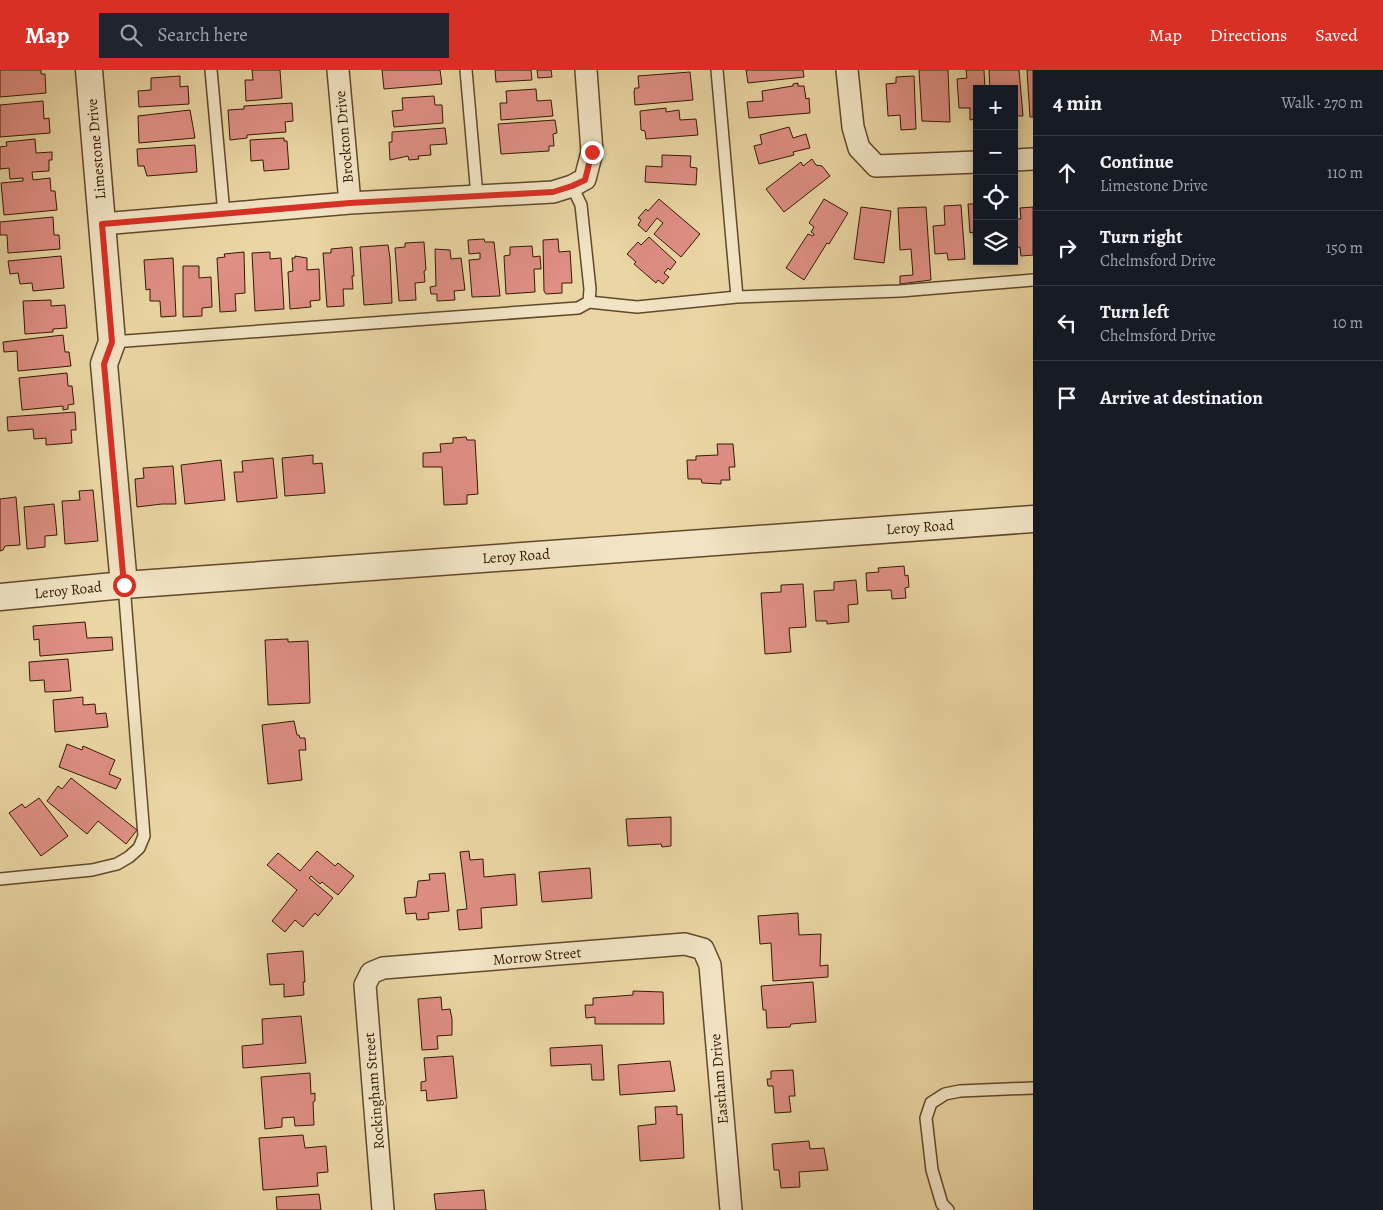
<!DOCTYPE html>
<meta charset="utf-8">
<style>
body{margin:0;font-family:Alegreya,serif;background:#20242c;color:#f1f3f6}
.controls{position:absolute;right:15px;top:15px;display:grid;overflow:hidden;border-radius:0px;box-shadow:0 2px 12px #0003}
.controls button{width:45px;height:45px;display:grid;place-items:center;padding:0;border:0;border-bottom:1px solid #363941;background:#171b24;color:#f1f3f6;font:25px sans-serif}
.stop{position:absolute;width:15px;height:15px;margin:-11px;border:4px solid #d93025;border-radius:50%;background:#fff}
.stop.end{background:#d93025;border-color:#fff;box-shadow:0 1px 5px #0008}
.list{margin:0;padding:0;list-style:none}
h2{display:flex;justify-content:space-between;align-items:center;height:65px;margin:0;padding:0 20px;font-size:21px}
h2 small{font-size:16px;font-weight:400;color:#9ea1a6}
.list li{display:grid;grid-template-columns:32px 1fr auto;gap:15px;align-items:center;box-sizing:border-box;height:75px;padding:0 20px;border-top:1px solid #363941}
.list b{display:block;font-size:19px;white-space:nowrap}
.list p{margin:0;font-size:16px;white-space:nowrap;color:#9ea1a6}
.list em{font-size:16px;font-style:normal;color:#9ea1a6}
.icon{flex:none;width:28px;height:28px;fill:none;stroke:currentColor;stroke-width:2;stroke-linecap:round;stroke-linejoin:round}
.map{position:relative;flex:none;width:1033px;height:1140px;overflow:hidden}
header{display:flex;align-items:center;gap:30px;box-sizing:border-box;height:70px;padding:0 25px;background:#d93025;color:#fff}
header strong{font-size:24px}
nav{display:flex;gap:28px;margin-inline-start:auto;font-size:18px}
.search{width:350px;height:45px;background:#20242c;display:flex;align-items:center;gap:12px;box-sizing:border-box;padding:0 18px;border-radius:0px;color:#9ea1a6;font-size:19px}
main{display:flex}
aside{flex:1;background:#171b24}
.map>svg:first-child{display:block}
.building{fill:#df8f84;stroke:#351802}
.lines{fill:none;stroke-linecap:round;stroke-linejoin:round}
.service-casing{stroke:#62482a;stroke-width:14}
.minor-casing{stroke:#62482a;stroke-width:24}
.tertiary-casing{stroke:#62482a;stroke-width:29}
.service{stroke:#f1e4c4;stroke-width:11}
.minor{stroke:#f1e4c4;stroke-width:21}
.tertiary{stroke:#f1e4c4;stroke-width:26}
.route{stroke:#d93025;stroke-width:6}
.labels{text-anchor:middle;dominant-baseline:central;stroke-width:4;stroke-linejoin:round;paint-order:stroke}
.street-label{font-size:15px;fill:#351802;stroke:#f1e4c4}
</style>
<header>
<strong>Map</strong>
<div class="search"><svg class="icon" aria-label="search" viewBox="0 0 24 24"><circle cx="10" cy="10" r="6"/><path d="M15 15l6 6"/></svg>Search here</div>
<nav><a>Map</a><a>Directions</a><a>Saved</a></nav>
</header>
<main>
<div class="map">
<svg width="1033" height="1140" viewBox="0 0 1033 1140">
<rect width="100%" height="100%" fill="#ead6a4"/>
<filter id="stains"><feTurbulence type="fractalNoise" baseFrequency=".004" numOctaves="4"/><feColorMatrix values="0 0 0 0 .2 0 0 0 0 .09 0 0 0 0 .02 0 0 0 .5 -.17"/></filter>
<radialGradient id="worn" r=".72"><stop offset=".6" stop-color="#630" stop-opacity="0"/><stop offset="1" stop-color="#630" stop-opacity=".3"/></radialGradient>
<path class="building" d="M0 0H41V4H45L46 23 0 27Z
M252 0H280L282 28 246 31 245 10H253Z
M382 0H440L442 14 384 19Z
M495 0H531L532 10 496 12Z
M537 0H551L552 7 538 8Z
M746 0H803L804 7 748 13Z
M919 0H948L950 52 922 51Z
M966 0H984L985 19H977V52L975 53 974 49 970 50V38H959L957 9 967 8Z
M989 0H1019L1023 46H1014V19H990Z
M1027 0H1033V47H1030Z
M690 2 693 30 635 35 634 22 635 18H639L638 6Z
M180 6V17L188 16 189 34 139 37 138 21 151 20V8Z
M914 6 916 59 901 60 900 45 888 46 886 14 896 13V7Z
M798 13V16H804L806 29 809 28 810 43 749 48 747 32 763 31 762 21 793 16V14Z
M536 19 537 31 551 30 553 46 501 50 500 33H507L506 21Z
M434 26 435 35H442L443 53 394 57 392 41 403 40 402 28Z
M43 31 44 49 49 48 50 63 0 67V35Z
M292 33 293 51 285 52 286 62 247 65V68L230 70 228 40 244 39V36Z
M666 38V42L679 40 680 50 696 49 698 65 646 69 645 61 641 60 640 41Z
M190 40 195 68 139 73 138 46Z
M555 50 557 63 553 64 554 76H549V81L501 84 498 54Z
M789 57 793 68 806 64 810 78 793 82 794 85 759 94 754 76 762 74 760 65Z
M445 58 447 74 430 75 431 85 418 86 419 89 409 90 408 86 390 90 389 72H392V62Z
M284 68V71H287L289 99 264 101 263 90 251 91 250 70Z
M35 69 36 83 52 82V90H49V101L32 102 33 110 50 108 51 121H55L57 140 4 145 1 113 23 111V108L10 109 9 98 0 99V77L7 76 6 72Z
M195 75 197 102 147 106 144 96H138L137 79Z
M662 85 691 86 690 97 697 98 696 115 645 112 646 96 662 97Z
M812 89 816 95 822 96 830 106 784 142 766 119 801 92 803 96Z
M659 129 700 164 681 187 654 164 663 153 657 148 646 162 638 155 641 150 638 148 646 139 648 141Z
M824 129 848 143 829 174 827 173 804 210 786 198 808 164 813 166 814 164 811 162 814 157 809 153Z
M968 134H977V175H974L973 162 970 163Z
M961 135 965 189 948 190 947 183 935 184 933 156 945 155 944 136Z
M861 137 891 141 884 193 854 189Z
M926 137 931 210 900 214V206L913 205 911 179 900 180 898 138Z
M1033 137V185L1021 186 1020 177 1014 178V149H1021L1020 138Z
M53 147 54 165H59L60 179 8 183 7 165H0V152Z
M649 167 676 192 670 200 668 198 664 203 669 207 663 214 658 210 656 213 634 194 636 192 627 184 638 172 641 175Z
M484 169 485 172H494L500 226 472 227 469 190 480 189V183L469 184 468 170Z
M558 169 559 182 570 181 572 213H562V223L546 224 544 221 543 170Z
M424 172 426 200 424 201 425 212 415 213 416 230 399 231 395 178 405 177V173Z
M388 175 390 188 392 233 364 235 360 177Z
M532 176 533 187 540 186 541 199H534L535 222 506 224 504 186 510 185V177Z
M352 177 354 206H352L353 219H343L344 236 327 237 323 183H331V179Z
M435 179 450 180 451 189 461 188 465 220 454 221 455 230 437 231V224H431L430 217 436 216Z
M244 182 245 223 235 224 236 241 220 242 217 188 225 187 224 184Z
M270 182V189L281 188 284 239 255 241 252 183Z
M61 186 64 218 33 221 32 213 20 214 18 203 10 204 8 191Z
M295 186 307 188V200L319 199 320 230 310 231 311 237 290 239 288 202 293 201 292 188H295Z
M173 188 176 246 161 247 160 231H150V219L146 220 144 190Z
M183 196H199V208L211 207 212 237 202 238V246L183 247Z
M51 230V236L65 235 67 258 53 259V262L25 264 23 231Z
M63 265 65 282H69L71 296 18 301 17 281 4 282 3 272Z
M67 303 68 316H72L74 334 68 335V339L63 340V336L22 340 19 308Z
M75 342 76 360H71L72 373 46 375V368L34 369 33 359 8 361 7 347Z
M466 367 467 370H475L478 424 467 425V434L444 435 442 397H423V383L441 382 440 374 453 373V368Z
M717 374H733L735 397H729L730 410H721V414L702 413 701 409H688L687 390H696V386L718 385Z
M313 385V394L322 393 325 423 285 426 282 388Z
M273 388 277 428 237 432 234 402H243L242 391Z
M221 390 225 430 185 434 181 395Z
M173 396 176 434H162L137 437 135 409 144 408 143 398Z
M93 420 98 471 65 474 62 431 80 430 79 421Z
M16 427 20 475 5 476 3 480 0 481V429Z
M54 434 57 465 45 466V477L27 479 24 437Z
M904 496 905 506 908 505 909 517 905 518 906 528 892 529 891 520 867 521 866 503 879 502 878 498Z
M856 510 858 534 848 535 849 552 827 554V551H816L814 521 834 520V512Z
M803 514 806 557 789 558 791 582 765 584 761 523 781 522V515Z
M85 552 87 568 112 567 113 580 40 586 39 569 34 570 33 556Z
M288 569V572L308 571 310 633 268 635 265 570Z
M68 589 71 621 45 622 44 610 30 611 29 592Z
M83 627V635L95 634 96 644 106 643 108 657 55 662 53 630Z
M294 651 297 665H299L300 668H305L306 680H299L302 710 268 714 262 655Z
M67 674 82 680 83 676 115 690 109 704 121 709 116 719 59 697Z
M71 708 137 760 126 774 98 751 87 764 47 731 58 716 62 719Z
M39 728 68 766 41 786 9 743 22 734 25 738Z
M671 747V776L662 777 661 774 628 776 626 749Z
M317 781 335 796 338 793 354 806 338 825 322 812 320 814 311 806 309 808 333 828 318 846 315 843 303 857 295 850 285 862 272 851 297 820 267 795 278 783 300 801Z
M469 781 470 790 483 789 484 807 515 804 517 835 481 838 482 858 459 860 457 840 467 839 460 782Z
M590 798 592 828 542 832 539 802Z
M445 803 449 841 428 843 429 849 417 850 416 843 406 844 404 828 416 827 418 811 430 810 429 804Z
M798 843 799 865 821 864 820 896 828 895V907L773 911 771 873 760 874 758 846Z
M303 881 305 912H303L304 925 284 927V914L270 915 267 884Z
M813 912 816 952 791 954 790 957 767 958 766 940H763L761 916Z
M633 921 663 922 664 954H595V947L586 948 585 935H593V928L633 925Z
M441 927 442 940 450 939 452 949V965L437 966 438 979 422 980 418 929Z
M301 946 306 993 243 998 242 976 263 974 262 949Z
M602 975 604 1010H592L591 994 551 996 550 978Z
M453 986 457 1028 427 1031 426 1020 421 1021V1012L426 1011 424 988Z
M670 991 675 1021 620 1025 618 995Z
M793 1000 795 1026H789L791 1042 775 1043 773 1016H768L767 1009H771V1001Z
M310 1003 311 1024 315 1023V1031L313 1032 314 1055 295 1056 294 1047 282 1048V1057L265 1059 261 1007Z
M677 1036V1045L682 1044 684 1088 640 1091 638 1056 656 1054 655 1037Z
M303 1065 305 1078 326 1076 328 1102 317 1103 318 1116 263 1120 259 1068Z
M809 1071 810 1079 824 1078 828 1100 799 1102 800 1117 781 1118 779 1100H774L772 1074Z
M484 1120 486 1140H436L434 1124Z
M319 1124 321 1140H277L276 1127Z"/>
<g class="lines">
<defs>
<path id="service" d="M211 0 224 144
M466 0 477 126
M737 227 900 221 1033 210
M589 232 637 237 737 227 717 0
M112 272 578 238 589 232 590 219 581 135 572 116
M0 809 92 800 117 794 129 787 139 778 144 766 124 515
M948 1140 942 1134 932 1100 926 1048 931 1033 945 1024 960 1021 1033 1018"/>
<path id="minor" d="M338 0 350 133
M847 0 853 57 859 78 876 96 977 92
M1014 90 1033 89
M102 154 350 133 553 122 572 116 585 109 592 82 586 0
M383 1140 365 915 371 903 383 898 685 874 703 879 710 895 731 1140"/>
<path id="tertiary" d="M89 0 112 272 104 294 124 515
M0 527 124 515 1033 449"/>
</defs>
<use href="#service" class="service-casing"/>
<use href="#minor" class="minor-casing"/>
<use href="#tertiary" class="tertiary-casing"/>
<use href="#service" class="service"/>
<use href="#minor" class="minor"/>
<use href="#tertiary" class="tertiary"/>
</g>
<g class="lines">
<path class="route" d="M124 515 104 294 112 272 102 154 350 133 553 122 572 116 585 110 592 82"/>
</g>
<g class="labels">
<g class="street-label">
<text transform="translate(344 67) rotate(-95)">Brockton Drive</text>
<text transform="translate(96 79) rotate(-95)">Limestone Drive</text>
<text transform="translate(920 457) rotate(-4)">Leroy Road</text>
<text transform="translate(516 486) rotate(-4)">Leroy Road</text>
<text transform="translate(68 520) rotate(-6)">Leroy Road</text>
<text transform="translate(537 886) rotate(-5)">Morrow Street</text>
<text transform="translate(719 1009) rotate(-95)">Eastham Drive</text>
<text transform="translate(374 1021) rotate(-95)">Rockingham Street</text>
</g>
</g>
<rect width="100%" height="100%" filter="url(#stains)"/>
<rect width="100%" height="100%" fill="url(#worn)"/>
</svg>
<div class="controls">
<button>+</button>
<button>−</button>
<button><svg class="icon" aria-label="locate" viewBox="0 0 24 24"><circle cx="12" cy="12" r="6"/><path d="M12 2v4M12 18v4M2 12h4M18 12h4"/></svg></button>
<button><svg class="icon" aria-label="layers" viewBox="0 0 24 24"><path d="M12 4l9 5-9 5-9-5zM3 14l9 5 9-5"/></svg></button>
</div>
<div class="stop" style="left:124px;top:515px"></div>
<div class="stop end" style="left:592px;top:82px"></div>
</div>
<aside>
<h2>4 min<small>Walk · 270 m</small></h2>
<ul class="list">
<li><svg class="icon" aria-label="ahead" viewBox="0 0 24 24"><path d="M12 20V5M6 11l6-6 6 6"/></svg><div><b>Continue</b><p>Limestone Drive</p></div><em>110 m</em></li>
<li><svg class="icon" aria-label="right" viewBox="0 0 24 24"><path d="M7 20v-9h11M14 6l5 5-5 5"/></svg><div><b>Turn right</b><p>Chelmsford Drive</p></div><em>150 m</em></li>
<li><svg class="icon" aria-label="left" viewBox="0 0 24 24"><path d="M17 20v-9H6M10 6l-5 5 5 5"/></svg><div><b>Turn left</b><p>Chelmsford Drive</p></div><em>10 m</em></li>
<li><svg class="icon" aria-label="arrive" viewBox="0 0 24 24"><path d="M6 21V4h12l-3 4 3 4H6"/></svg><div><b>Arrive at destination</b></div></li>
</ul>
</aside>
</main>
